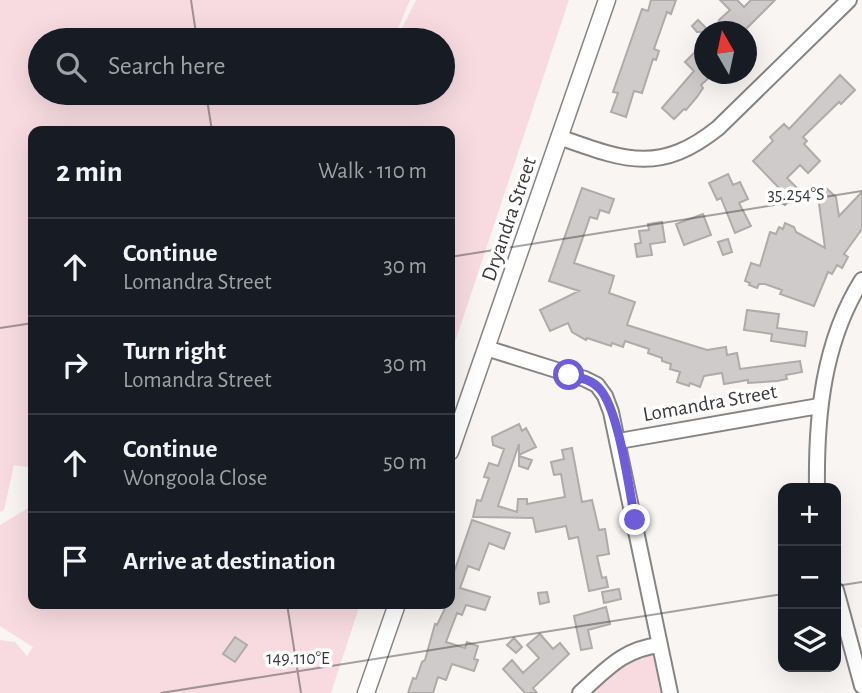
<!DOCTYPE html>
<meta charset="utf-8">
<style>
body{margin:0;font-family:"Alegreya Sans",sans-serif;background:#20242c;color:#f1f3f6}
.controls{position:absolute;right:21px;bottom:21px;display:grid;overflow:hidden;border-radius:14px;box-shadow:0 7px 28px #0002}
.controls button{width:63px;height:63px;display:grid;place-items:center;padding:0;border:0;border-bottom:2px solid #363941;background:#171b24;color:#f1f3f6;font:35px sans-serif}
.compass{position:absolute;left:694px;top:21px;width:63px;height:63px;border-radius:50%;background:#171b24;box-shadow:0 7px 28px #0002;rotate:351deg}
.stop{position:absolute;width:21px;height:21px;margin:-16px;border:5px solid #6e5dd7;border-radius:50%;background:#fff}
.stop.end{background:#6e5dd7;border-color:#fff;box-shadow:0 2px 7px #0008}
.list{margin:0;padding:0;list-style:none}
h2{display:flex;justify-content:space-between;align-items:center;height:91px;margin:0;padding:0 28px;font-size:30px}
h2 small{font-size:23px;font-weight:400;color:#9ea1a6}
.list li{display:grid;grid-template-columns:46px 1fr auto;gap:21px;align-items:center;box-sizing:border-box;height:98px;padding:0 28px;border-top:2px solid #363941}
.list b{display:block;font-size:26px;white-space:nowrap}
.list p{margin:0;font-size:23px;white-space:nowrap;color:#9ea1a6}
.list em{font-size:23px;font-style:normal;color:#9ea1a6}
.icon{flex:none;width:38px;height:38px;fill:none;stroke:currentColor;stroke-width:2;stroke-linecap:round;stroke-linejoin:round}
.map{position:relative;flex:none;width:862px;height:693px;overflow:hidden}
.search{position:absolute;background:#171b24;box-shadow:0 7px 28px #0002;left:28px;top:28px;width:427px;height:77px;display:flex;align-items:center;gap:18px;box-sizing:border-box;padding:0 24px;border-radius:38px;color:#9ea1a6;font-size:26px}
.panel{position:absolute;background:#171b24;box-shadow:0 7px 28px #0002;left:28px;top:126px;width:427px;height:483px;border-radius:14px}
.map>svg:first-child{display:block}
.green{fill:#f7dbe1}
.building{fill:#cfcbca;stroke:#afabaa;stroke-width:2}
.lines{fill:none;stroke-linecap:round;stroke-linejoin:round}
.minor-casing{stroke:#878583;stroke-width:18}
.tertiary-casing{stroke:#878583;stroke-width:19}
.minor{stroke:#fff;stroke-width:14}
.tertiary{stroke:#fff;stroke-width:16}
.route{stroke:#6e5dd7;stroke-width:9}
.ticks{fill:none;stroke:#3a3838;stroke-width:2;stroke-opacity:0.45}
.labels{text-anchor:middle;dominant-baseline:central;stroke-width:7;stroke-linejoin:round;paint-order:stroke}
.street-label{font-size:21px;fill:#3a3838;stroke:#fff}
.ticks-label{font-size:18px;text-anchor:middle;fill:#3a3838;stroke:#fff;stroke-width:7;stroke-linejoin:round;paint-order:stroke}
</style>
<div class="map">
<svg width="862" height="693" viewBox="0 0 862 693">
<rect width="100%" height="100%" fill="#f8f5f3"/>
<path class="green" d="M0 0H410L393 40H40V93H443V40H396L416 0H569L450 357V131H33V468L14 465 4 510 0 512Z
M33 505V604H360L331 693H0V640L15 642 27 656 33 647 0 626V525Z
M660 645 670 693H580L621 657Z"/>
<path class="building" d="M651 0H676L671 14 667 12 654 49 659 51 656 60 653 59 642 93 634 91 626 117 611 112 618 93 613 92 642 9 648 11Z
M720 0H737L744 7 751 0H775L743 32H716L719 20 730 10Z
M698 20 710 32H697L692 26Z
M704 43V74H713L701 85 703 88 697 97 686 110 684 109 674 119 662 108 694 71 685 62Z
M840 75 855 90 841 104 839 102 803 137 807 141 804 144 820 161 808 173 800 165 787 178 800 191 785 205 775 195 781 190 753 161 773 141 770 137 784 124 789 129Z
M728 174 733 185 740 182 748 199 739 203 751 226 735 233 721 198 717 200 709 183Z
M582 188 614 199 609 213 600 210 597 219 590 217 574 263 614 276 609 293 635 302 627 325 707 350 726 347 727 355 737 353 740 369 800 361 802 372 786 375 787 379 777 381 748 383V380L724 384 722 373 704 376 700 387 690 383 689 386 677 382 680 372 670 369 671 364 662 361V358L648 353 649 349 625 341 623 347 612 343 611 346 587 338 586 340 572 332 568 323 550 331 540 310 579 291 549 281Z
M826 188 836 197 839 216 862 192V229L844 254 848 257 842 268 837 265 832 274 828 272 814 306 780 294 782 290 765 284H759L757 288 749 285 750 283 745 281 751 263 760 266 770 232 776 234 779 227 783 229 785 223 794 227 796 232 825 248 818 196Z
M703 214 711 235 684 245 676 224Z
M662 222 665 242 650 244 652 255 637 257 635 244 641 243 639 231 649 230 648 224Z
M728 239 732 252 723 255 718 242Z
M747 310 779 314 777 328 807 332 805 346 771 341 772 334 744 330Z
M519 424 522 431 526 428 536 447 519 455V444L498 506 517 512 518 499H527V504L565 497 561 474 554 475 551 462 564 459 562 450 572 448 582 502 592 500 599 530 605 529 609 554 597 556 602 578 606 577 608 587 589 591 578 537 569 539 566 526 536 532 533 518 473 517 477 500 481 501 489 478 484 477 489 463 498 466 504 449 493 445 492 437Z
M519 456 532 460 528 469 519 466Z
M472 520 510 533 504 549 489 543 479 570 468 566 460 588 490 597 485 610 466 605 462 615 457 613 446 642 465 648 467 642 478 646 474 659 478 660 474 671 452 664 446 680 438 677 433 693H408L413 678 416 679 422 662 425 660 435 624 437 625 447 604H450V584Z
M619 589 621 599 604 603 602 592Z
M547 592 549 602 540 604 538 593Z
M606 607 610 624 588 630 592 648 581 650 574 616Z
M540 634 553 649 560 643 569 654 533 688 537 693H525L503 669 512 660 523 673 539 658 527 645Z
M235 637 247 645 235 662 223 654Z
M514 638 522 647 516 653 507 645Z"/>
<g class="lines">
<defs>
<path id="minor" d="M559 137C624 160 659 175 718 128L849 0
M486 348 585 379 597 385 605 396 611 412 670 693
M619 441 819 406
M817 488C816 416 823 342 862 280
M836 590 862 686
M580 693C607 669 623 649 660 645"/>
<path id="tertiary" d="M450 452 607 0
M366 693 397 604"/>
</defs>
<use href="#minor" class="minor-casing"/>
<use href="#tertiary" class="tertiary-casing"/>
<use href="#minor" class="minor"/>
<use href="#tertiary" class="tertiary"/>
</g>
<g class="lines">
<path class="route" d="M569 375C580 378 591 379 599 388 619 409 629 489 635 520"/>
</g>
<path class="ticks" d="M191 0 197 40M206 93 212 131M450 257 862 191M0 328 33 323M836 586 862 582M287 604 301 693M161 693 783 594"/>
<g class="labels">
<g class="street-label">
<text transform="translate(509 219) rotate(-71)">Dryandra Street</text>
<text transform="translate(710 403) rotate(-10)">Lomandra Street</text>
</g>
</g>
<g class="ticks-label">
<text x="796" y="200">35.254°S</text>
<text x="298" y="664">149.110°E</text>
</g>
</svg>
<div class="controls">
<button>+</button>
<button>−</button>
<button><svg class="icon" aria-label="layers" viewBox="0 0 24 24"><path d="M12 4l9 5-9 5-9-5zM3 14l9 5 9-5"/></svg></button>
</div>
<svg class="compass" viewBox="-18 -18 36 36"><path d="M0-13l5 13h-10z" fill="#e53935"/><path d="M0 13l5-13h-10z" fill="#9ea1a6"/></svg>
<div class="stop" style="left:569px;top:375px"></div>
<div class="stop end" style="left:635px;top:520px"></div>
<div class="search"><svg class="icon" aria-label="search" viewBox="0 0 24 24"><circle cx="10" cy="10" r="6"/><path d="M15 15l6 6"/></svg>Search here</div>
<section class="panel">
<h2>2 min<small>Walk · 110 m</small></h2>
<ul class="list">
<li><svg class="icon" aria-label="ahead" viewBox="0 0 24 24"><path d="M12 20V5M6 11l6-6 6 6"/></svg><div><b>Continue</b><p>Lomandra Street</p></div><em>30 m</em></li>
<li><svg class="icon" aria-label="right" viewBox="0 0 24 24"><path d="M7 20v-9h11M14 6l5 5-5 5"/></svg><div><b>Turn right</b><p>Lomandra Street</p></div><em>30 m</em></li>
<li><svg class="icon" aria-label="ahead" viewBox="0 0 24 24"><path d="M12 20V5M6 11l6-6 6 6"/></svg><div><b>Continue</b><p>Wongoola Close</p></div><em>50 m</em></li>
<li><svg class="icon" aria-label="arrive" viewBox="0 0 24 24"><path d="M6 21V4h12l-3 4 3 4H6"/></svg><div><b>Arrive at destination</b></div></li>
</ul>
</section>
</div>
